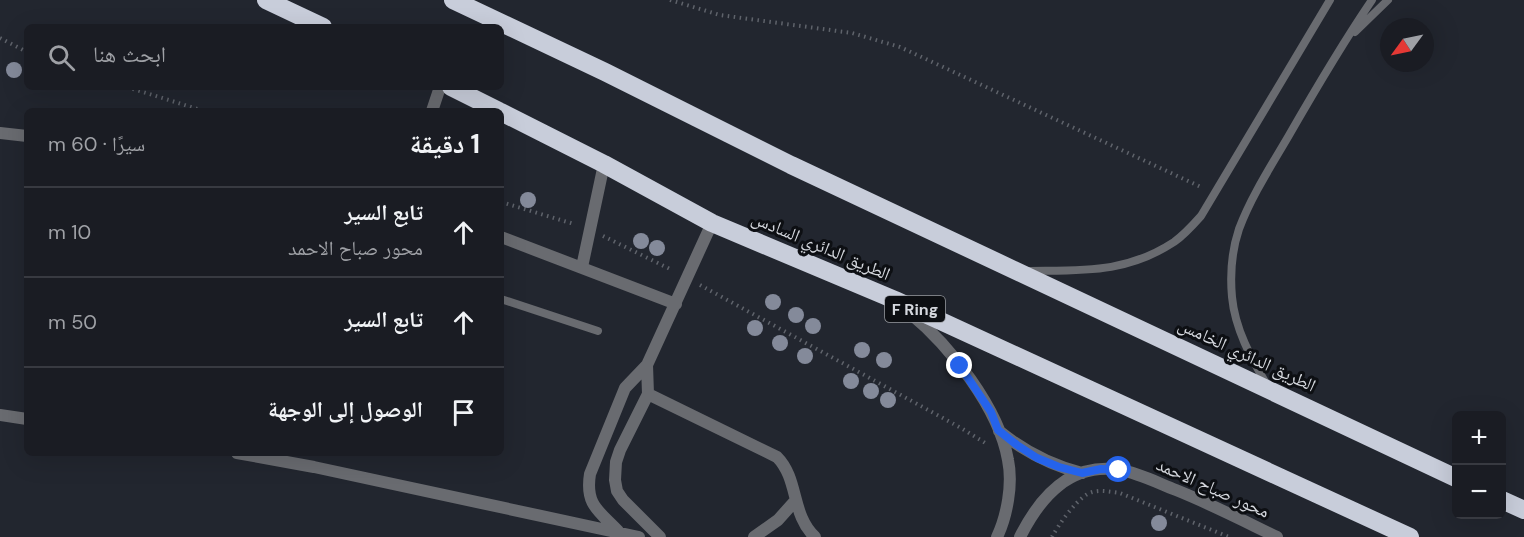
<!DOCTYPE html>
<html lang="ar">
<meta charset="utf-8">
<style>
body{margin:0;font-family:"DM Sans","Noto Naskh Arabic",sans-serif;background:#272930;color:#f1f3f6;direction:rtl}
.controls{position:absolute;right:18px;bottom:18px;display:grid;overflow:hidden;border-radius:9px;box-shadow:0 6px 24px #0002}
.controls button{width:54px;height:54px;display:grid;place-items:center;padding:0;border:0;border-bottom:2px solid #383a41;background:#1a1c23;color:#f1f3f6;font:30px sans-serif}
.compass{position:absolute;left:1380px;top:18px;width:54px;height:54px;border-radius:50%;background:#1a1c23;box-shadow:0 6px 24px #0002;rotate:237deg}
.stop{position:absolute;width:18px;height:18px;margin:-14px;border:4px solid #2563eb;border-radius:50%;background:#fff}
.stop.end{background:#2563eb;border-color:#fff;box-shadow:0 2px 6px #0008}
.list{margin:0;padding:0;list-style:none}
h2{display:flex;justify-content:space-between;align-items:center;height:78px;margin:0;padding:0 24px;font-size:26px}
h2 small{font-size:20px;font-weight:400;color:#9fa1a6}
.list li{display:grid;grid-template-columns:39px 1fr auto;gap:18px;align-items:center;box-sizing:border-box;height:90px;padding:0 24px;border-top:2px solid #383a41}
.list b{display:block;font-size:22px;white-space:nowrap}
.list p{margin:0;font-size:20px;white-space:nowrap;color:#9fa1a6}
.list em{font-size:20px;font-style:normal;color:#9fa1a6}
.icon{flex:none;width:33px;height:33px;fill:none;stroke:currentColor;stroke-width:2;stroke-linecap:round;stroke-linejoin:round}
.map{position:relative;flex:none;width:1524px;height:537px;overflow:hidden;direction:ltr}
.search{position:absolute;background:#1a1c23;box-shadow:0 6px 24px #0002;left:24px;top:24px;width:480px;height:66px;display:flex;align-items:center;gap:15px;box-sizing:border-box;padding:0 21px;border-radius:9px;color:#9fa1a6;font-size:22px}
.panel{position:absolute;background:#1a1c23;box-shadow:0 6px 24px #0002;left:24px;top:108px;width:480px;height:348px;border-radius:9px;direction:rtl}
.map>svg:first-child{display:block}
.lines{fill:none;stroke-linecap:round;stroke-linejoin:round}
.path{stroke:#5f636b;stroke-width:4;stroke-dasharray:1.5 4.5;stroke-linecap:butt}
.lane{stroke:#696b70;stroke-width:8}
.street{stroke:#696b70;stroke-width:12}
.highway{stroke:#c8cdda;stroke-width:18}
.tree{fill:#848a9a}
.route{stroke:#2563eb;stroke-width:8}
.labels{text-anchor:middle;dominant-baseline:central;stroke-width:6;stroke-linejoin:round;paint-order:stroke}
.shield{fill:#0d0f13;stroke:#989ba0;stroke-width:1.5}
.shield-label{font-size:16px;font-weight:bold;fill:#d4d7dd}
.street-label{font-size:18px;fill:#d4d7dd;stroke:#0d0f13}
</style>
<div class="map">
<svg width="1524" height="537" viewBox="0 0 1524 537">
<rect width="100%" height="100%" fill="#22262f"/>
<g class="lines">
<path class="path" d="M670 0 720 15 852 33 900 47 1201 187
M0 38 27 52
M127 87 204 111
M501 202 574 224
M603 236 672 270
M700 285 961 428 987 444
M1052 537C1059 524 1074 503 1086 495 1096 488 1110 492 1120 493L1229 537"/>
<path class="lane" d="M1355 32 1388 0
M1026 271C1082 270 1125 274 1174 242 1184 235 1193 225 1201 216L1330 0
M501 299 598 331
M1267 385C1251 358 1235 329 1232 297 1230 275 1232 250 1239 229 1251 197 1271 166 1288 137 1315 90 1342 44 1372 0"/>
<path class="street" d="M432 111 440 87
M0 133 27 136
M501 237 676 304
M582 267 604 164
M910 313C950 346 999 408 1008 460 1013 484 1007 516 997 537
M647 365 648 394 620 450 616 462 615 480 617 491 623 500 660 537
M648 394 777 457C799 479 791 515 815 537
M0 415 27 419
M999 431C1025 452 1050 465 1082 473
M237 453 314 467 639 537
M618 531C599 511 585 505 590 474L625 388 647 365 712 223
M754 537 778 520 795 501
M1020 537C1040 497 1070 462 1120 470 1139 473 1158 483 1176 490 1211 504 1244 521 1277 537"/>
<path class="highway" d="M266 0 323 27
M453 0 605 72 791 165 1456 478
M451 87 499 111
M501 112 604 164 712 223 895 300 1410 537
M1502 500 1524 510"/>
</g>
<g class="tree">
<circle cx="14" cy="70" r="8"/>
<circle cx="528" cy="200" r="8"/>
<circle cx="641" cy="241" r="8"/>
<circle cx="657" cy="248" r="8"/>
<circle cx="773" cy="302" r="8"/>
<circle cx="796" cy="315" r="8"/>
<circle cx="813" cy="326" r="8"/>
<circle cx="755" cy="328" r="8"/>
<circle cx="780" cy="343" r="8"/>
<circle cx="862" cy="350" r="8"/>
<circle cx="805" cy="356" r="8"/>
<circle cx="884" cy="360" r="8"/>
<circle cx="851" cy="381" r="8"/>
<circle cx="871" cy="391" r="8"/>
<circle cx="888" cy="400" r="8"/>
<circle cx="1159" cy="523" r="8"/>
</g>
<g class="lines">
<path class="route" d="M960 366 991 412 998 430 1017 445 1037 458 1059 467 1082 473 1101 469 1119 470"/>
</g>
<g class="labels">
<rect class="shield" x="885" y="296" width="60" height="26" rx="4.5"/>
<g class="shield-label">
<text x="915" y="309">F Ring</text>
</g>
<g class="street-label">
<text transform="translate(821 246) rotate(23)">الطريق الدائري السادس</text>
<text transform="translate(1247 355) rotate(25)">الطريق الدائري الخامس</text>
<text transform="translate(1213 488) rotate(24)">محور صباح الاحمد</text>
</g>
</g>
</svg>
<div class="controls">
<button>+</button>
<button>−</button>
</div>
<svg class="compass" viewBox="-18 -18 36 36"><path d="M0-13l5 13h-10z" fill="#e53935"/><path d="M0 13l5-13h-10z" fill="#9fa1a6"/></svg>
<div class="stop" style="left:1119px;top:470px"></div>
<div class="stop end" style="left:960px;top:366px"></div>
<div class="search"><svg class="icon" aria-label="search" viewBox="0 0 24 24"><circle cx="10" cy="10" r="6"/><path d="M15 15l6 6"/></svg>ابحث هنا</div>
<section class="panel">
<h2>1 دقيقة<small>سيرًا · 60 m</small></h2>
<ul class="list">
<li><svg class="icon" aria-label="ahead" viewBox="0 0 24 24"><path d="M12 20V5M6 11l6-6 6 6"/></svg><div><b>تابع السير</b><p>محور صباح الاحمد</p></div><em>10 m</em></li>
<li><svg class="icon" aria-label="ahead" viewBox="0 0 24 24"><path d="M12 20V5M6 11l6-6 6 6"/></svg><div><b>تابع السير</b></div><em>50 m</em></li>
<li><svg class="icon" aria-label="arrive" viewBox="0 0 24 24"><path d="M6 21V4h12l-3 4 3 4H6"/></svg><div><b>الوصول إلى الوجهة</b></div></li>
</ul>
</section>
</div>
